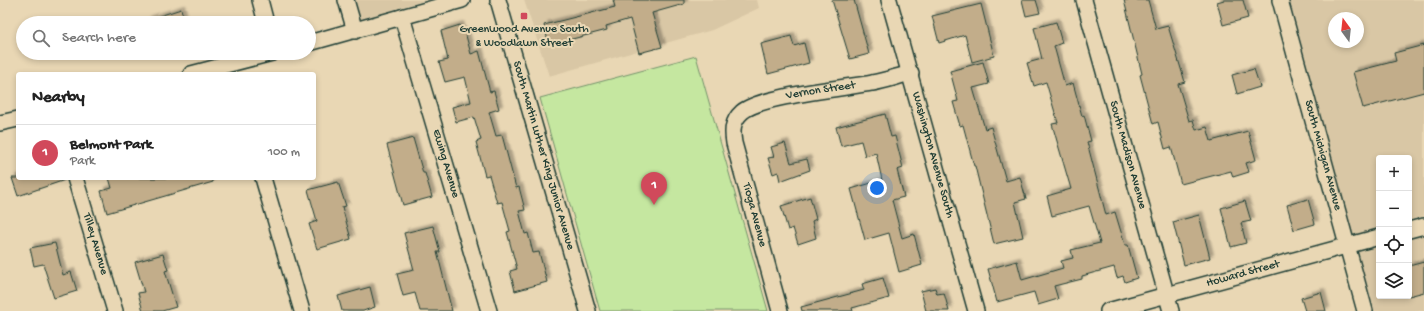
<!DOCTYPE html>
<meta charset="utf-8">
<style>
body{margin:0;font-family:"Gochi Hand",sans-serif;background:#f2f2f2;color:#222}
.controls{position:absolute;right:12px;bottom:12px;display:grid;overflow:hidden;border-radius:4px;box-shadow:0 2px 6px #0003}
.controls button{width:36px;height:36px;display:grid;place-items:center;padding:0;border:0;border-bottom:1px solid #e0e0e0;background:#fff;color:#222;font:20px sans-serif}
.compass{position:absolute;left:1328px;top:12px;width:36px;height:36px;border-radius:50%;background:#fff;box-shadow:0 2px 6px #0003;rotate:345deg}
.you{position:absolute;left:877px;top:188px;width:14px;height:14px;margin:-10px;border:3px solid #fff;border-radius:50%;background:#1a73e8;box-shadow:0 0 0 6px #1a73e833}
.badge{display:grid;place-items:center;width:26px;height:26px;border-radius:50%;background:#d1495b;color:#fff;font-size:13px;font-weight:700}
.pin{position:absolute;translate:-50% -33px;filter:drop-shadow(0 1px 2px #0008)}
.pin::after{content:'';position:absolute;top:21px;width:14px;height:12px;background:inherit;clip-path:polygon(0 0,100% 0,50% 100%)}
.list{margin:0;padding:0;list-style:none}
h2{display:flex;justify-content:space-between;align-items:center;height:52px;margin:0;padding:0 16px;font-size:17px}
h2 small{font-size:13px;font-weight:400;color:#767676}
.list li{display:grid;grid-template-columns:26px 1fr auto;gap:12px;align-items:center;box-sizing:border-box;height:56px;padding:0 16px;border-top:1px solid #e0e0e0}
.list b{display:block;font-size:15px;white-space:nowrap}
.list p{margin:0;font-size:13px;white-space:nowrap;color:#767676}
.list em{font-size:13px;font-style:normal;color:#767676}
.icon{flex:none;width:22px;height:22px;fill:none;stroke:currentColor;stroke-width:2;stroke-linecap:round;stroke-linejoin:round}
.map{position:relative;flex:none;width:1424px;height:311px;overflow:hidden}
.search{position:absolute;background:#fff;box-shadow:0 2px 6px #0003;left:16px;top:16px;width:300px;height:44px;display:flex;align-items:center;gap:10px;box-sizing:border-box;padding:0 14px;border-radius:22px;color:#767676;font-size:15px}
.panel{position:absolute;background:#fff;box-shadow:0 2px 6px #0003;left:16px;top:72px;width:300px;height:108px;border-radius:4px}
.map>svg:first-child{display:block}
.built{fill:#d9c7a5;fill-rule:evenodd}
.green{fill:#c5e7a0;stroke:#72926a}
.building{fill:#c2ad8a;stroke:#1f3d34;filter:url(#shadow)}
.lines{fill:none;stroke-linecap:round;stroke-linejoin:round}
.minor-casing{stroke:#1f3d34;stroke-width:18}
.minor{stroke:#e9d7b4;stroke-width:15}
.poi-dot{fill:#d1495b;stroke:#e9d7b4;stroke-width:1.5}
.labels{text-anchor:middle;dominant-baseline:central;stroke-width:4;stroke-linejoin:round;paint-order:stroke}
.poi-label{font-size:12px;fill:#1f3d34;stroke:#e9d7b4}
.street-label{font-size:12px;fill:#1f3d34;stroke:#e9d7b4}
</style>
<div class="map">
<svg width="1424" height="311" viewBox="0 0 1424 311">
<defs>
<filter id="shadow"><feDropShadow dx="3.5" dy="-3.5" stdDeviation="1" flood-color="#0004"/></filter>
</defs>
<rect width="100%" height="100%" fill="#e9d7b4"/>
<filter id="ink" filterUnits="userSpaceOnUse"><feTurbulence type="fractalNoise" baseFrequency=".025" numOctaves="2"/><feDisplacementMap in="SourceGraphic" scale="8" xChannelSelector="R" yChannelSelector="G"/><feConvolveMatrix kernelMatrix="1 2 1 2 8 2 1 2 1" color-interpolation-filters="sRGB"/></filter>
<g filter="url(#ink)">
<path class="built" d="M354 0H426L360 20Z
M524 0H757L759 8 712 30 549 76Z
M1288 0H1424V216L1409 220V158H1379V228L1353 235ZM1334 18H1358V42H1334Z
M1424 235V311H1374L1358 252 1379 247V296H1409V239Z"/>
<path class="green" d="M696 56 768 311H600L540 98Z"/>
<path class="building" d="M613 0H684V4L652 13 662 47 639 53 630 19 606 26 607 30 549 45 544 25 615 7Z
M832 0H854L869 54 850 59Z
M1022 0H1036L1040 13 1026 16Z
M1124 0H1148L1156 29 1168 26 1185 82 1178 84 1189 121 1193 120 1196 130 1207 127 1211 141 1248 131 1256 160 1246 163 1249 172 1233 177 1231 171 1181 184 1171 147 1165 149 1158 122 1153 124 1140 75 1142 74Z
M1224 0H1243L1248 18 1223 25 1217 2Z
M981 4 994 56 972 62 965 35 939 43 932 16Z
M181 9 185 23H147V20Z
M1056 22 1062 43 1054 46 1065 86 1073 83 1082 116 1084 115 1091 141 1087 142 1106 215 1115 212 1125 245H1128L1137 278 1125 282 1123 276 1117 278 1114 267 1082 276V279L1054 286 1058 299 1038 305 1034 292 997 302 988 269 1017 261 1022 280 1063 268 1061 261 1073 258 1071 250 1100 243 1089 206 1052 216 1047 196 1071 189 1052 124 1058 123 1046 82 1034 86 1027 63 1042 59 1034 28Z
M460 25 462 33 465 32 471 54 479 51 490 92 494 91 499 109 489 112 496 136 502 135 516 188 519 187 525 210 519 211 525 234 528 233 533 253 539 252 547 282 515 291 510 271 517 269 507 232 510 231 502 202 497 203 489 175 485 176 476 142 481 140 474 117 456 122 452 107 471 102 465 77 445 82 439 62 448 60 441 31Z
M791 36 794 46 804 43 809 63 768 74 761 44Z
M1424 45V92L1363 108 1353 72 1396 61 1394 53Z
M983 62 989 84 973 88 985 129 991 127 1006 181 1020 177 1026 199 1015 202 1023 237 994 244 975 166H974L963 125 960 126 953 102 958 101 950 71Z
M1254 69 1260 87 1237 94 1232 75Z
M885 114 891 137 895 136 903 168 897 170 904 197 892 200 902 238 914 234 922 265 899 272 889 233 865 240 851 189 882 180 876 153 865 156 861 141 841 146 836 127Z
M413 138 423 173H425L432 197 403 205 387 145Z
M785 143 791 163 807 159 810 170 780 181 778 172 773 174 768 158 774 157 771 147Z
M12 178H64L65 180 18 196Z
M109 178H213V182L107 213 101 191 112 188Z
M338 182 346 206 342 207 351 239 317 249 309 224 317 221 308 190Z
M810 197 816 219 812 221 816 238 798 244 793 228 788 230 781 206Z
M1308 199 1315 224 1294 230 1287 205Z
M1245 201 1251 221 1241 223 1246 243 1231 247 1221 208Z
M1199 215 1210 258 1184 265 1173 222Z
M433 226 440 252H437L452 311H420L415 293 403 296 397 274 414 270 404 233Z
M55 243 63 275 71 272 77 291 54 298 43 264 34 266 30 248Z
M163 254 168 270 165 271 176 307 162 311H143L138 293 144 292 135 262Z
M1424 262V292L1409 296V266Z
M883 278 889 298 852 308 853 311H802L801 307 864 290 862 284Z
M370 287 375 307 363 311H342L338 296Z
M935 288 937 294 944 293 949 311H926L921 291Z
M1321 292 1326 311H1305L1301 298Z"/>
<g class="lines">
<defs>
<g id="minor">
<path d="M260 0 266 23"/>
<path d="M346 0 355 31"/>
<path id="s1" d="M498 0 588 311"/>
<path id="s2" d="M889 0 976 311"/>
<path id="s3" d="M1084 0 1171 311"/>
<path id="s4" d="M1280 0 1365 311"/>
<path id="s5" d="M402 17 489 311"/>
<path d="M309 43 462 0"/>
<path d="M191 74 272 53"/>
<path d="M0 123 18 119"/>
<path id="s6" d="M75 178 115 311"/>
<path d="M263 178 302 311"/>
<path d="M1409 230 1424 226"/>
<path id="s7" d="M780 311 734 143C732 131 732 121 742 112 760 96 845 88 872 83 885 81 898 76 911 73"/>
<path id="s8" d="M1108 311 1379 237"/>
</g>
</defs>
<use href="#minor" class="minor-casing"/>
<use href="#minor" class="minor"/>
</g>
</g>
<rect class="poi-dot" x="520" y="12" width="8" height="8" rx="2"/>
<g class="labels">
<g class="poi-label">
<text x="524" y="30">Greenwood Avenue South<tspan x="524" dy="14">&amp; Woodlawn Street</tspan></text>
</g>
<g class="street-label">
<text stroke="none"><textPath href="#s7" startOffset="290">Vernon Street</textPath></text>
<text stroke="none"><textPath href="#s1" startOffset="162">South Martin Luther King Junior Avenue</textPath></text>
<text stroke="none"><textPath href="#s2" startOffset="161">Washington Avenue South</textPath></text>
<text stroke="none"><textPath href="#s3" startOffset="161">South Madison Avenue</textPath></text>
<text stroke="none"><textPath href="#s4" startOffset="161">South Michigan Avenue</textPath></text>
<text stroke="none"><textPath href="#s5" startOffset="153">Ewing Avenue</textPath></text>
<text transform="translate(754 215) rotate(75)">Tioga Avenue</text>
<text stroke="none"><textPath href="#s6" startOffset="69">Tilley Avenue</textPath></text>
<text stroke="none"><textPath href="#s8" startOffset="140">Howard Street</textPath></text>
</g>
</g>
</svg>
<div class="controls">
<button>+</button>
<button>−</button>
<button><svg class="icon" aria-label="locate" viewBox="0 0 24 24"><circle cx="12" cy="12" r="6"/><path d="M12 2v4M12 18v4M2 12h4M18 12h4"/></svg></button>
<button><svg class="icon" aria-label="layers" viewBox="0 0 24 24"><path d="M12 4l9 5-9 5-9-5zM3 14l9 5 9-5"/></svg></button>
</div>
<svg class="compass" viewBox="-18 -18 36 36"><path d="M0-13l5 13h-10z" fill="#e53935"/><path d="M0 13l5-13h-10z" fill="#767676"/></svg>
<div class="you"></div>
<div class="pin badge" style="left:654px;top:205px">1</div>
<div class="search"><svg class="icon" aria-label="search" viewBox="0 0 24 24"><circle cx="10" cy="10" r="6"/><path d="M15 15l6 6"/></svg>Search here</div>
<section class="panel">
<h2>Nearby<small></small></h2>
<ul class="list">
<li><span class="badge">1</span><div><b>Belmont Park</b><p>Park</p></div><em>100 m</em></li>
</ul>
</section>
</div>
